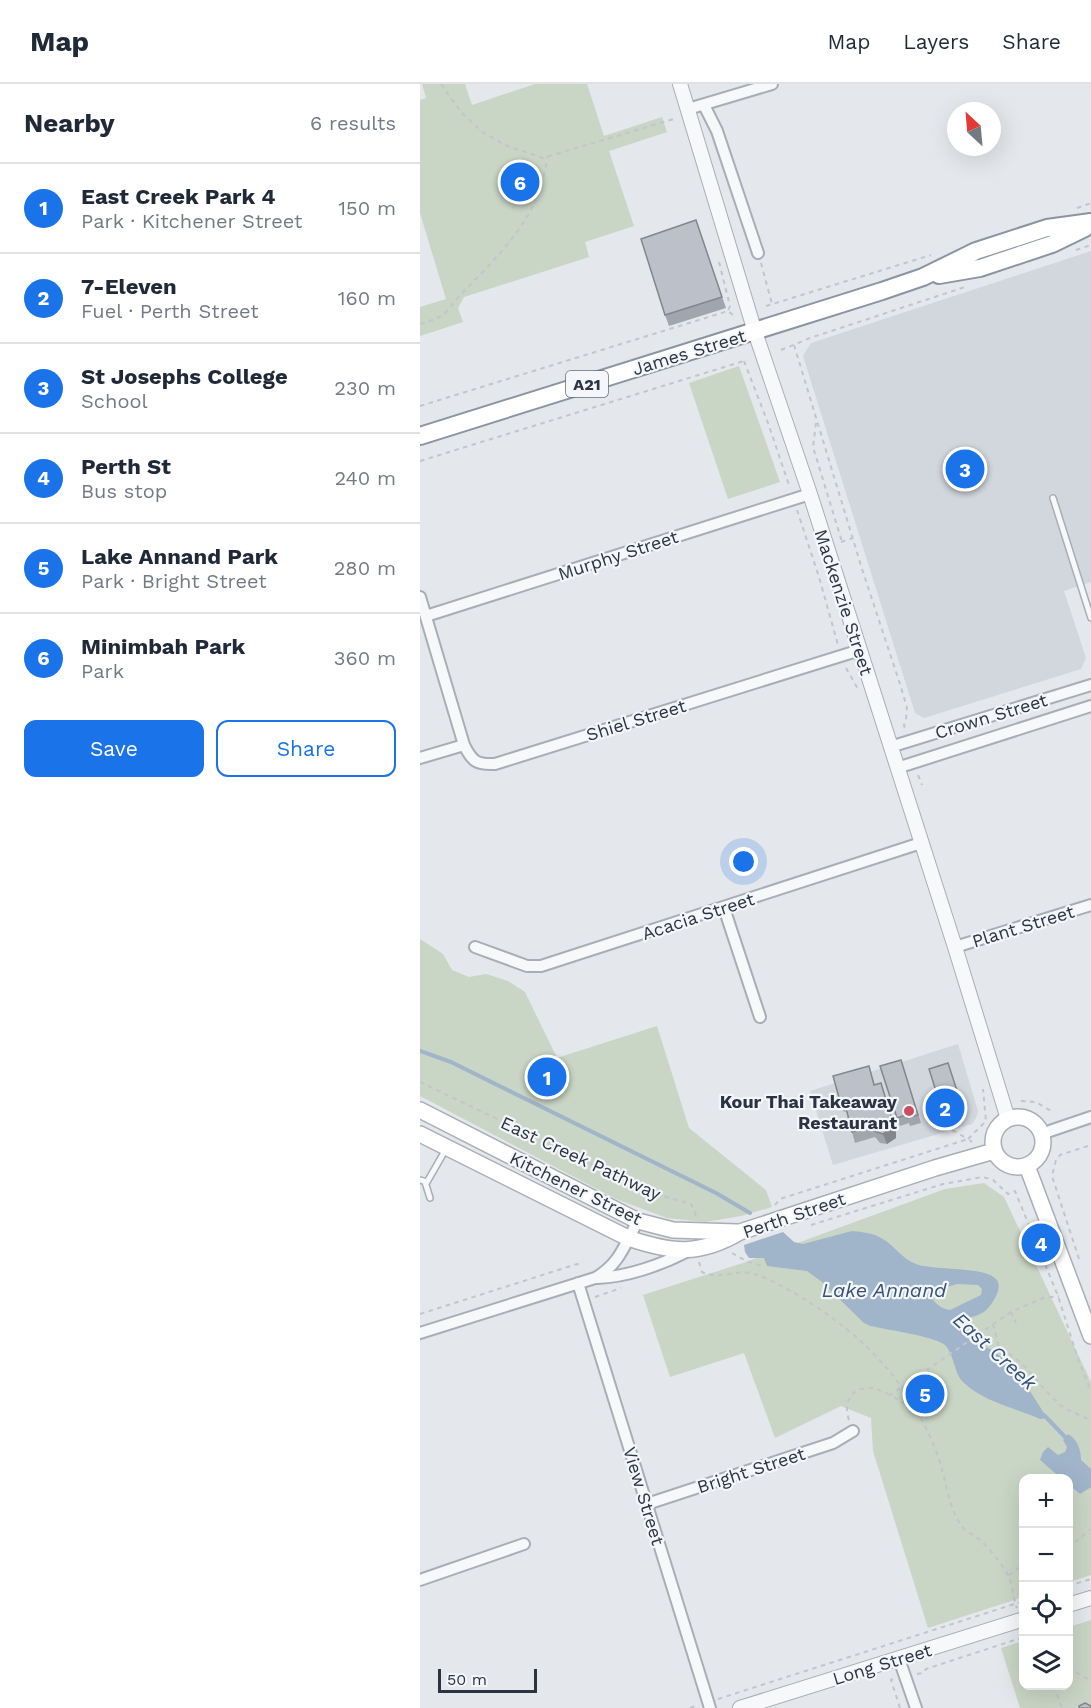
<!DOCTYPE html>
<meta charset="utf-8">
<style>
body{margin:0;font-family:"Work Sans",sans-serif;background:#f6f6f7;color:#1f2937}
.controls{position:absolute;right:18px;bottom:18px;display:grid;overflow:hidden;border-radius:12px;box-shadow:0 6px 24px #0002}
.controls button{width:54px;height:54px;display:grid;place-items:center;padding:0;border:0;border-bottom:2px solid #e0e1e3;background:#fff;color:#1f2937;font:30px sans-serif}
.compass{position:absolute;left:527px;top:18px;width:54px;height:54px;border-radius:50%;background:#fff;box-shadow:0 6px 24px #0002;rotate:334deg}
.scale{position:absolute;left:18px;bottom:15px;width:99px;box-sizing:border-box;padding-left:6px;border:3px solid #2c3444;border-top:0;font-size:16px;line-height:21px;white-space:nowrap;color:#2c3444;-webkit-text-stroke:4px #f4f6f9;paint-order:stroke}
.you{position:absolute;left:324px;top:778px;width:21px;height:21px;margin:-15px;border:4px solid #fff;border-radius:50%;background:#1a73e8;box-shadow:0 0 0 9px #1a73e833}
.badge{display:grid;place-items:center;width:39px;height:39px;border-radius:50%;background:#1a73e8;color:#fff;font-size:20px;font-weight:700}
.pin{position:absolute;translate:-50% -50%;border:3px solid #fff;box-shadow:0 2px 6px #0006}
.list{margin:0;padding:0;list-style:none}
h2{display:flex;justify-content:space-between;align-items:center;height:78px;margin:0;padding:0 24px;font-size:26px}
h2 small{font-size:20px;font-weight:400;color:#747a83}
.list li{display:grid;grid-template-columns:39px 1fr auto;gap:18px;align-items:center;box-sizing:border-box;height:90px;padding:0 24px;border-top:2px solid #e0e1e3}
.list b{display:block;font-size:22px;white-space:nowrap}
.list p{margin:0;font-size:20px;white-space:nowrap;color:#747a83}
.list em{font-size:20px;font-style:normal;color:#747a83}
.actions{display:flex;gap:12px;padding:18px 24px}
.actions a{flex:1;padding:14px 0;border:2px solid #1a73e8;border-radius:12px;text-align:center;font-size:21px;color:#1a73e8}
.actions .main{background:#1a73e8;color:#fff}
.icon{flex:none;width:33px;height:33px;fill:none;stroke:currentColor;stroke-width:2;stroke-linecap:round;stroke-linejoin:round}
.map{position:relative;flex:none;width:671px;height:1624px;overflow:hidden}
header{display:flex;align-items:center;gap:36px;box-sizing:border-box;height:84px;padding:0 30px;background:#fff;border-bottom:2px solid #e0e1e3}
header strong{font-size:28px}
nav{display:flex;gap:33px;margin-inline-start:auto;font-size:21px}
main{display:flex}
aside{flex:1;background:#fff}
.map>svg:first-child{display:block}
.built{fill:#d2d6dd}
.green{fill:#c9d5c5}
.water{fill:#a0b4ca;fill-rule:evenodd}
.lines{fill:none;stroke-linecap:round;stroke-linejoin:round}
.stream{stroke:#a0b4ca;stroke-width:4}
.service-casing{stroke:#a9aeb6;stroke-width:8}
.minor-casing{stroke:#a9aeb6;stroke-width:14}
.tertiary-casing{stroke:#a9aeb6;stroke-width:16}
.secondary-casing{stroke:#a9aeb6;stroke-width:18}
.trunk-casing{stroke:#8b94a2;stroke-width:20}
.path{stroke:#c2c5cb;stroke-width:2;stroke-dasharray:4.5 4.5;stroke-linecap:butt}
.service{stroke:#f7f8fa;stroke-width:5}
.minor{stroke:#f7f8fa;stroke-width:10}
.tertiary{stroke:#f7f8fa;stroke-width:14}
.secondary{stroke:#fff;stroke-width:15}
.trunk{stroke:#fff;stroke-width:16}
.wall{fill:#a1a5ad}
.shaded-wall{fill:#83868d}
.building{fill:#bbc0c9;stroke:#83868d;stroke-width:1.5}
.poi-dot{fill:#cc4d5e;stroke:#f4f6f9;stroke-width:2}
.labels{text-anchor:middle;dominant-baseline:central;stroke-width:4.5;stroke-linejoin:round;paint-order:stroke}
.shield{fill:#f4f6f9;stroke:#686e7a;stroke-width:1.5}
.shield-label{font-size:16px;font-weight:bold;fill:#2c3444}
.street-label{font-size:18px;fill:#2c3444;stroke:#f4f6f9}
.poi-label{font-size:18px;font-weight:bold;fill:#2c3444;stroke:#f4f6f9;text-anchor:end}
.water-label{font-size:20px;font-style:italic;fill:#365277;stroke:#f4f6f9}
</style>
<header>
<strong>Map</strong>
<nav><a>Map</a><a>Layers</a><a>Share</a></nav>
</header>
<main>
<aside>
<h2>Nearby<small>6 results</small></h2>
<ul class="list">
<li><span class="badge">1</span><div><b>East Creek Park 4</b><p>Park · Kitchener Street</p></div><em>150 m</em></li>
<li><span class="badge">2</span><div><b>7-Eleven</b><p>Fuel · Perth Street</p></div><em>160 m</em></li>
<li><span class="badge">3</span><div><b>St Josephs College</b><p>School</p></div><em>230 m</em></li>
<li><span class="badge">4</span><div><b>Perth St</b><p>Bus stop</p></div><em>240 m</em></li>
<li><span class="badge">5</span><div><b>Lake Annand Park</b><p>Park · Bright Street</p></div><em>280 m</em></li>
<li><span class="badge">6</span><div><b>Minimbah Park</b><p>Park</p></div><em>360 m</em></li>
</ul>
<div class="actions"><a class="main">Save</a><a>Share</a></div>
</aside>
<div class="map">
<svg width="671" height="1624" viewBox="0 0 671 1624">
<rect width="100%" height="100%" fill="#e4e7eb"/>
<path class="built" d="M671 167V498L644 507 666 574 661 585 504 634 495 629 383 272 391 259Z
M538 960 558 1027 556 1034 552 1040 413 1081 390 1007Z"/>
<path class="green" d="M2 0H45L52 21 115 0H167L184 52 242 33 247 48 189 67 214 142 165 158 169 173 44 213 38 224 43 238 0 252V223L26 215 0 129V16L6 14Z
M319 282 360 398 308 415 269 299Z
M0 855 23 870 32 886 49 893 66 890 88 897 105 908 137 974 237 942 269 1044 346 1106 352 1123 321 1132 285 1138 247 1134 196 1115 0 1012Z
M564 1099 584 1113 671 1298V1491L649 1498 648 1394H604L603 1513 508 1544 453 1367 451 1334 421 1322 355 1354 324 1269 250 1293 223 1211 323 1179 525 1105Z
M671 1536V1624H600L581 1564 603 1557 604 1602H648L649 1543Z"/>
<path class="water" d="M432 1147C443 1148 453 1149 463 1155 475 1162 482 1175 496 1180 515 1187 564 1182 576 1195 584 1203 572 1221 565 1227 559 1232 550 1233 543 1235L540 1241C547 1262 560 1258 575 1268 598 1284 612 1311 627 1334L620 1335C596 1324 564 1318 544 1299 534 1290 535 1273 526 1262 519 1253 464 1245 450 1242L444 1239 402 1198 387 1187 347 1182 344 1174H329L325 1168 324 1161 363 1148 374 1158 383 1160ZM537 1200 558 1201 562 1205 561 1211 530 1226C520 1225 511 1216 508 1207L511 1204 527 1203Z
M648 1350C657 1355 661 1365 661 1376L671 1385V1403L660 1410 649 1401 648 1394H641L620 1376 623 1368 628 1363 638 1371 645 1368 647 1363 643 1356Z"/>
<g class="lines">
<path class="stream" d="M0 967 31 978 296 1109 330 1129
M624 1331 646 1354"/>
<defs>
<path id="service" d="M633 414 671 534
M0 1096 7 1098 26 1065
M5 1098 10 1114"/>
<path id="minor" d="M284 21 297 47 338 169
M268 25 352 0
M0 513 44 661
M6 532 390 410
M470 663 671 601
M0 674 44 661C52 677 56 681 75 680L440 566
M477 684 671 622
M304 824 340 933
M55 863 107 882H121L501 759
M535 863 671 821
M621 1050 671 1033
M177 1194C207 1193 241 1181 268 1167
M158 1199 290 1624
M0 1249 175 1194C200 1180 204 1161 218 1137
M227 1420 413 1359 433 1347
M0 1496 104 1460
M479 1575 496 1624"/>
<path id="tertiary" d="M260 0 335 248 390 410 535 863 588 1035
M648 1521 671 1514
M320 1624 604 1535"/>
<path id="secondary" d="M0 1026 218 1137 253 1146 317 1148
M573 1058a25 25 0 1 1 50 0a25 25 0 1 1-50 0Z
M0 1050 208 1154C252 1169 279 1172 320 1148L515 1084 574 1067
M607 1082 671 1252"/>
<path id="trunk" d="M519 191 560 184 632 160 665 144
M0 352 462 207 503 193 556 167 627 144 671 138"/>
</defs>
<use href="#service" class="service-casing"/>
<use href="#minor" class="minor-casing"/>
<use href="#tertiary" class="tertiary-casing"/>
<use href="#secondary" class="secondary-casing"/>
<use href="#trunk" class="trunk-casing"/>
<path class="path" d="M21 0 41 28 61 47 85 61 123 74 257 34
M657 124 671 119
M656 166 671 161
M299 178 310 222 308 227
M341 179 352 220
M346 222 511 171
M0 240C31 231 23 229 43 208 73 178 109 142 122 100 124 91 126 81 128 72
M374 261 442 485 481 603 487 624 486 635 484 641 485 645
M361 266 390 254 545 203
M324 277 348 339 370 404
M0 322 308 227 313 231
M396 339 393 363 422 458
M0 377 327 276
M377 426 399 493 418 561
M421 458 433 454
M426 584 438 605
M498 691 502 701
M0 998 232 1109 271 1120 275 1128 276 1134
M601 1017 616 1018 631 1027
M528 1041 531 1048 534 1047 548 1055 566 1037 563 1005
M355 1121 360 1115 548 1055 552 1058
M391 1141 523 1100 563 1093 573 1096 588 1110 595 1107 638 1212 658 1275 671 1307
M312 1169 326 1177 345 1183
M659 1175 632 1092 636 1076 640 1071 671 1061
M279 1178 282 1188C298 1196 315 1186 331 1189 343 1192 358 1200 369 1206 437 1245 487 1293 516 1367 526 1391 526 1417 540 1440 545 1448 555 1451 561 1457 569 1464 585 1484 589 1493 593 1503 593 1514 597 1524
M175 1213 201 1204
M591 1228 596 1239
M0 1230 157 1180 162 1182
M573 1240 579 1264C606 1276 619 1304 642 1322 650 1329 663 1330 671 1338
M469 1312 591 1228 623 1214 639 1212
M429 1336C422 1316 434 1300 456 1305 468 1308 482 1319 494 1325
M648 1464 671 1445
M589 1491 604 1480
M648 1502 671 1495
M648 1584 668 1595
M497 1590 503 1589 506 1585 604 1553
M473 1595 471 1596 480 1624
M634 1602 642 1624
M298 1615 604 1517
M270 1624 278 1621"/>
<use href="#service" class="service"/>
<use href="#minor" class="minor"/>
<use href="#tertiary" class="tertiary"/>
<use href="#secondary" class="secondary"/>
<use href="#trunk" class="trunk"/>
</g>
<path class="wall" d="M276 136 306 224 249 242 245 231Z
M481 976 501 1039 490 1042 489 1039 480 1042 477 1034Z
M528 979 544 1027 525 1034 509 985Z
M452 992 455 1001 476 1046V1054L467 1060 460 1059 455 1053 435 1059 432 1048 427 1027 424 1028 420 1017Z"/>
<path class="shaded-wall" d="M464 1010 476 1046V1054L467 1060 463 1050Z"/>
<path class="building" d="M276 136 302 213 245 231 221 155Z
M481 976 498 1031 487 1034 486 1031 477 1034 460 982Z
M528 979 541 1019 522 1026 509 985Z
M449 982 454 1001 461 999 472 1036V1043L463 1050 456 1048 451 1042 432 1048 424 1016 420 1017 413 992Z
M665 1619 671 1622V1624H659V1622Z"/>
<circle class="poi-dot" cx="489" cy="1027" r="6"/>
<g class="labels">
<rect class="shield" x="146" y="287" width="42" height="26" rx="4.5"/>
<g class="shield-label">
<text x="167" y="300">A21</text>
</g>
<g class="street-label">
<text transform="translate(269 268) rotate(-17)">James Street</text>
<text transform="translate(198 471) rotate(-18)">Murphy Street</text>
<text transform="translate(424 518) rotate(72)">Mackenzie Street</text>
<text transform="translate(571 632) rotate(-17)">Crown Street</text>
<text transform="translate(216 636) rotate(-17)">Shiel Street</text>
<text transform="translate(278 832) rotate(-18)">Acacia Street</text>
<text transform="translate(603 842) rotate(-17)">Plant Street</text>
<text transform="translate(161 1074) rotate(25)">East Creek Pathway</text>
<text transform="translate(156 1104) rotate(26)">Kitchener Street</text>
<text transform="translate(374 1131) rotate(-19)">Perth Street</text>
<text transform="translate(331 1386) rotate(-18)">Bright Street</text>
<text transform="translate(224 1412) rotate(73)">View Street</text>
<text transform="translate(462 1580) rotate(-17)">Long Street</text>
</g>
<g class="poi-label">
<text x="477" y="1017">Kour Thai Takeaway<tspan x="477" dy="21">Restaurant</tspan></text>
</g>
<g class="water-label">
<text x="464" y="1206">Lake Annand</text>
<text transform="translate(575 1267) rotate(42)">East Creek</text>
</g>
</g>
</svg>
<div class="controls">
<button>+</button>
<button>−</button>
<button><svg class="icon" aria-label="locate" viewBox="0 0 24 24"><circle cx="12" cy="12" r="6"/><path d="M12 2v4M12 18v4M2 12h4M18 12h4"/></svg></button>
<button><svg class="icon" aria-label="layers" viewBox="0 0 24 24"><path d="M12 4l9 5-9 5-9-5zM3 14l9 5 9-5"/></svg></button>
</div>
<svg class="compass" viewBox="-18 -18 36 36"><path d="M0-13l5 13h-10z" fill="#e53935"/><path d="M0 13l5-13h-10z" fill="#747a83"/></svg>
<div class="scale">50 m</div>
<div class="you"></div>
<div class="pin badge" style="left:127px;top:993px">1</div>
<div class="pin badge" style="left:525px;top:1024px">2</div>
<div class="pin badge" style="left:545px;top:385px">3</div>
<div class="pin badge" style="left:621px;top:1159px">4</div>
<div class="pin badge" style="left:505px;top:1310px">5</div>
<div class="pin badge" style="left:100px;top:98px">6</div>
</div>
</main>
